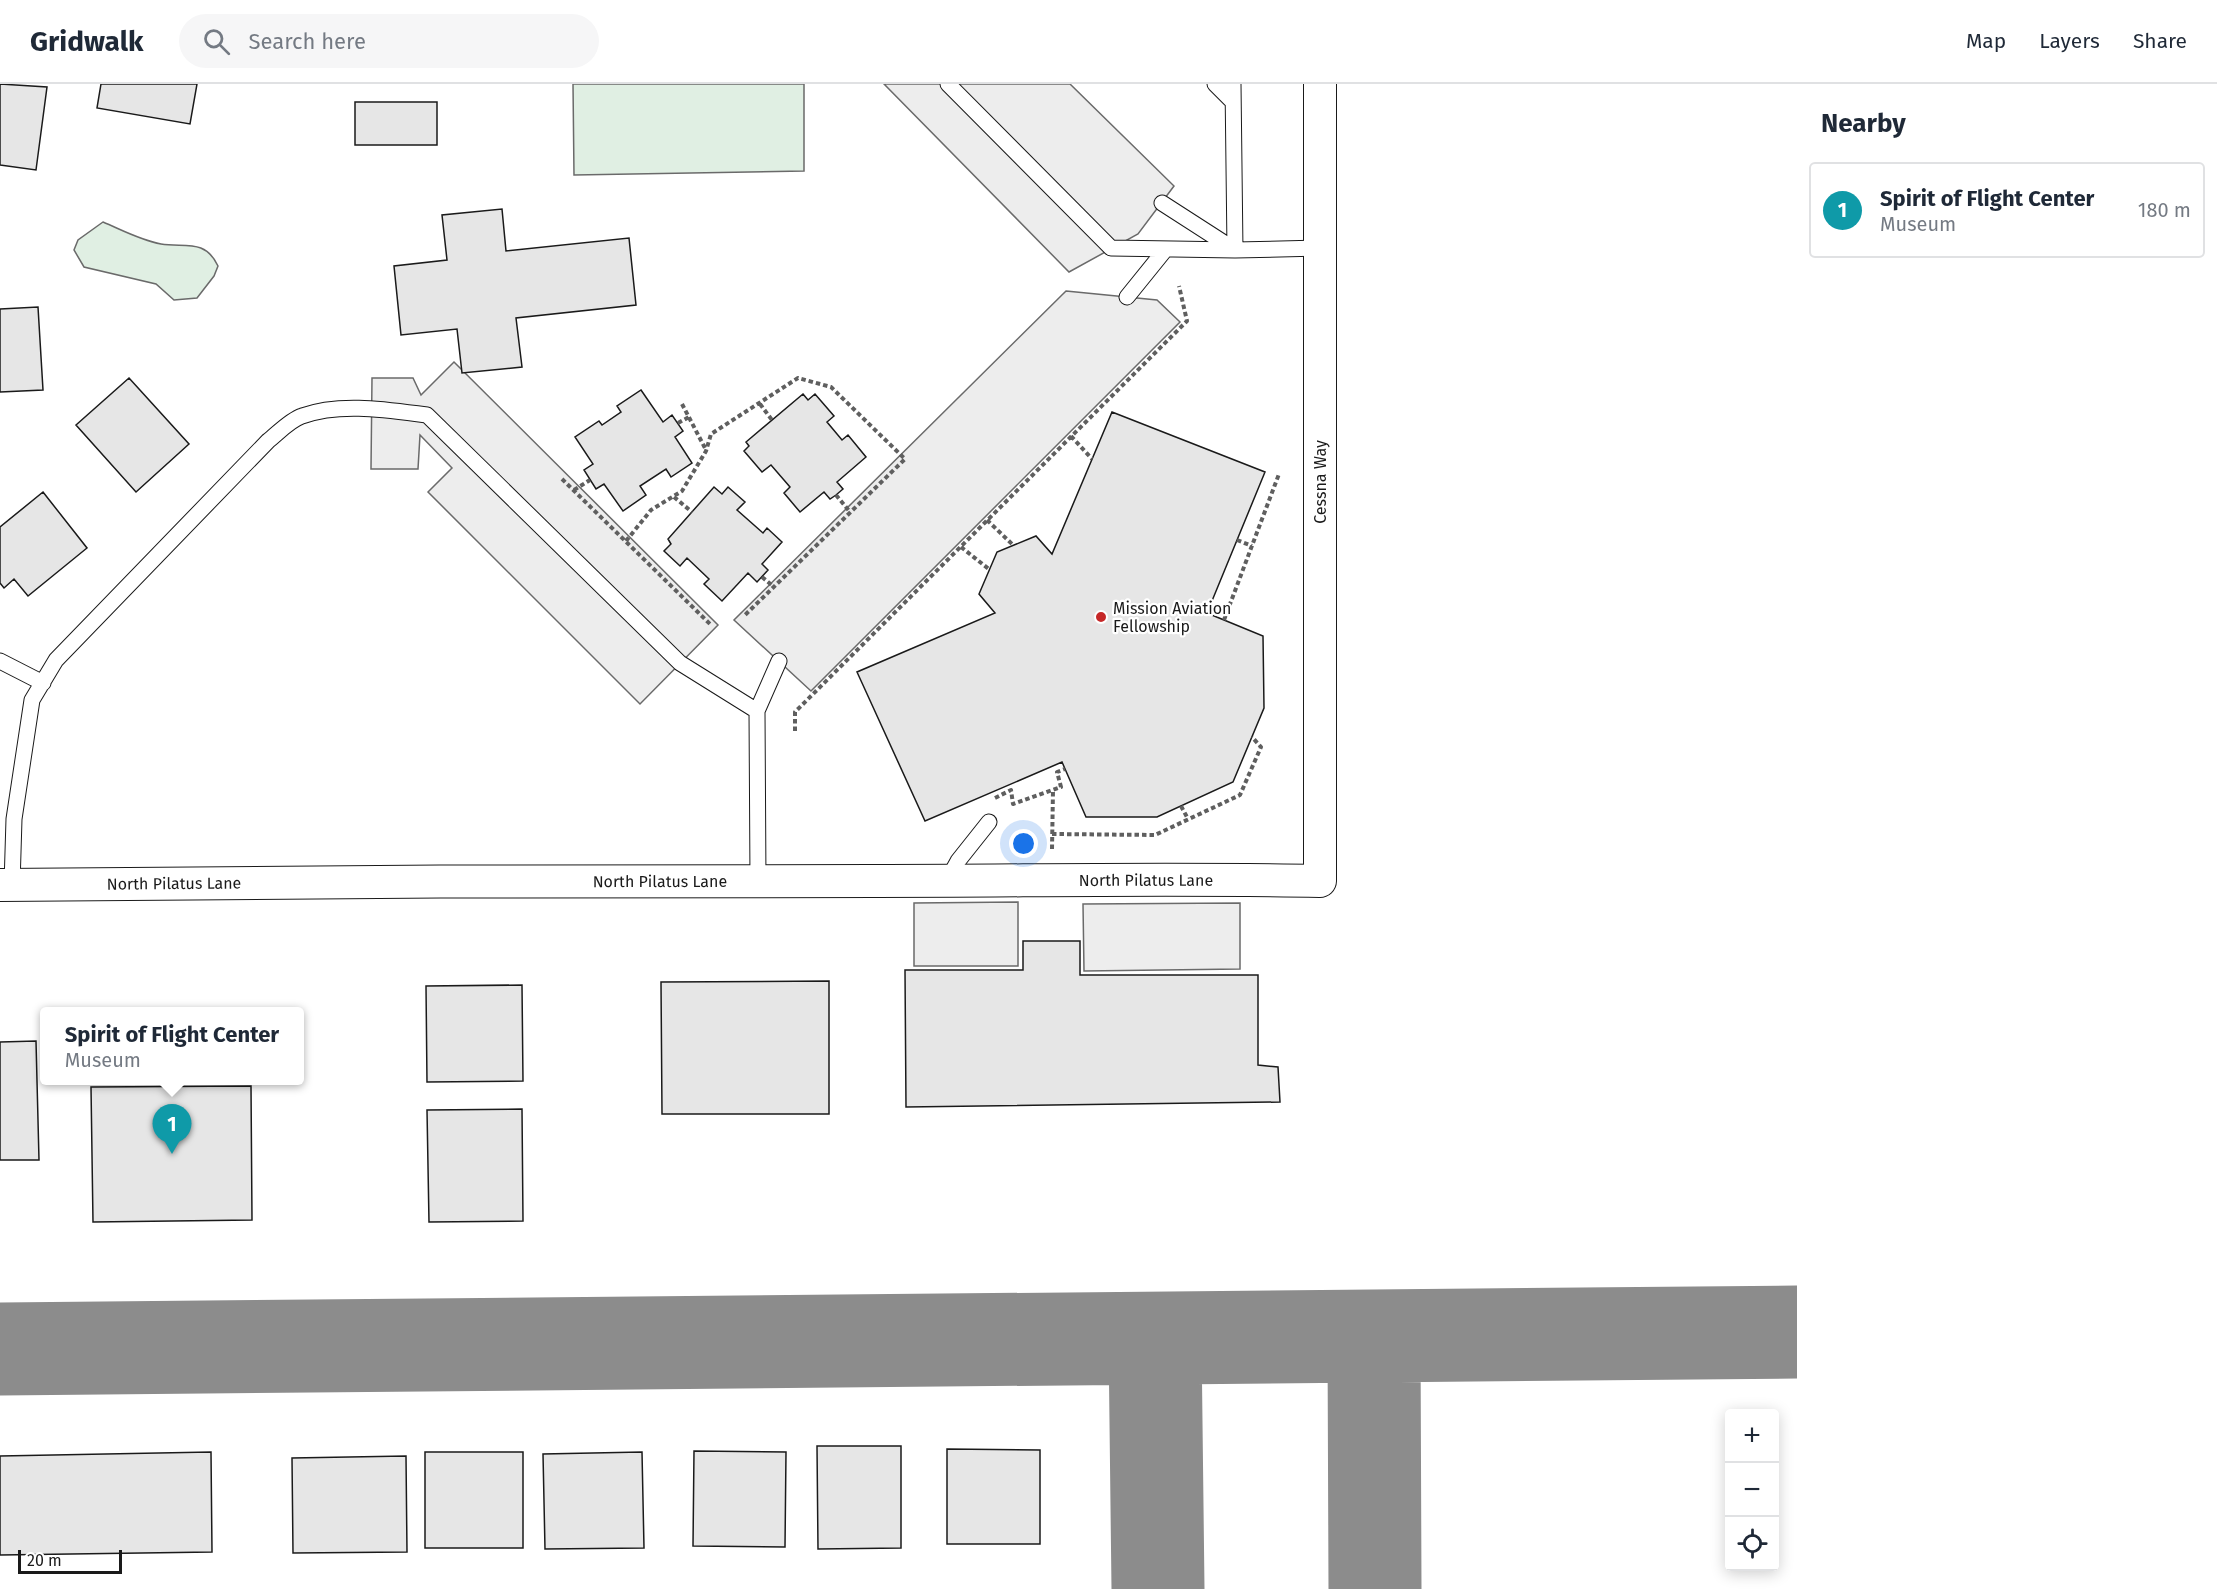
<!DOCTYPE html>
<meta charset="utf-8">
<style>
body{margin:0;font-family:"Fira Sans",sans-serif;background:#f6f6f7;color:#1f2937}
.controls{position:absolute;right:18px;bottom:18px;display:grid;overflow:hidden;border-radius:6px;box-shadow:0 3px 15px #0003}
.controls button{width:54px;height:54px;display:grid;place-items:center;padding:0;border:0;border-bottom:2px solid #e0e1e3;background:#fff;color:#1f2937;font:30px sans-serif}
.scale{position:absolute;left:18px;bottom:15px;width:104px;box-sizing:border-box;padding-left:6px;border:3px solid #1a1a1a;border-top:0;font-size:16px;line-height:21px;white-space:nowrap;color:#1a1a1a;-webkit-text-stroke:4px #fff;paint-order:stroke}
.you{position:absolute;left:1024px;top:760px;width:21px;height:21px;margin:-15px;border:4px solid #fff;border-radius:50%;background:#1a73e8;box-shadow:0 0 0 9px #1a73e833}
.badge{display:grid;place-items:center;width:39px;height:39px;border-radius:50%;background:#2563eb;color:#fff;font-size:20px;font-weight:700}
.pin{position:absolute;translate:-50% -50px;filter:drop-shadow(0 2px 3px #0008)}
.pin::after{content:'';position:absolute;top:32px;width:21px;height:18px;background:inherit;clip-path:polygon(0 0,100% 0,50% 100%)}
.popup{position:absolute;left:40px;top:923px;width:264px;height:78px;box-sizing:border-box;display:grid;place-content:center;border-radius:6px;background:#fff;filter:drop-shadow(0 2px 4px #0005);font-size:20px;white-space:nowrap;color:#747a83}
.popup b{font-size:22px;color:#1f2937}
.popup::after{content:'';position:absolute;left:50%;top:100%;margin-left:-12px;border:12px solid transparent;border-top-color:#fff}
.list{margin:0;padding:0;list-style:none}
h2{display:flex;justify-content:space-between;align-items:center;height:78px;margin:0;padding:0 24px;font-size:26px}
h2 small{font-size:20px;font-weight:400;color:#747a83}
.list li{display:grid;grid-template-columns:39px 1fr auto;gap:18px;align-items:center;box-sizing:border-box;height:96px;margin:0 12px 12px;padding:0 12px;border:2px solid #e0e1e3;border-radius:6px}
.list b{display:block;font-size:22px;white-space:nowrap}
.list p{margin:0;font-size:20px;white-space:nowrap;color:#747a83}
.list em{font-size:20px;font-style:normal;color:#747a83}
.icon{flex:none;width:33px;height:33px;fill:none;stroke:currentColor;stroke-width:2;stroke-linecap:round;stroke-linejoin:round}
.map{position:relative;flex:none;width:1797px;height:1505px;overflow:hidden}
header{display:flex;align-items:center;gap:36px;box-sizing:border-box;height:84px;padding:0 30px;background:#fff;border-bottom:2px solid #e0e1e3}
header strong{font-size:28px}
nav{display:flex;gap:33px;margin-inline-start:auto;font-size:21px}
.search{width:420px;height:54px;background:#f6f6f7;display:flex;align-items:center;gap:15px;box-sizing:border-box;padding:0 21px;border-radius:33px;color:#747a83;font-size:22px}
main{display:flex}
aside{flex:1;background:#fff}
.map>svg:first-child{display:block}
.green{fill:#e0efe3;stroke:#6a6a6a;stroke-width:1.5}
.parking{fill:#ededed;stroke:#6a6a6a;stroke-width:1.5}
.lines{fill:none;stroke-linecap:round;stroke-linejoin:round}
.taxiway{stroke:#8c8c8c;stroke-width:93}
.building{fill:#e6e6e6;stroke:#1a1a1a;stroke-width:1.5}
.lane-casing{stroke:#1a1a1a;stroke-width:17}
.street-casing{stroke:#1a1a1a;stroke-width:34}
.path{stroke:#5f5f5f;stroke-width:4;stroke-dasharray:4.5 3;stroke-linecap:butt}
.lane{stroke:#fff;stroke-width:15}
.street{stroke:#fff;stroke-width:32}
.poi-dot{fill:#c62828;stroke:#fff;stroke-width:2}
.labels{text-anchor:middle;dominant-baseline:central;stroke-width:4.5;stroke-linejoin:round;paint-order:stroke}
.street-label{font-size:16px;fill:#1a1a1a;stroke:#fff}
.poi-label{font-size:16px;fill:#1a1a1a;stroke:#fff;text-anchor:start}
</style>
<header>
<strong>Gridwalk</strong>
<div class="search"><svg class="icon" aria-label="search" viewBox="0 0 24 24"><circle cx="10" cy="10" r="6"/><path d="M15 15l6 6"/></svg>Search here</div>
<nav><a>Map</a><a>Layers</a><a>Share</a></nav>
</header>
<main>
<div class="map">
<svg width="1797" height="1505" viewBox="0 0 1797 1505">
<rect width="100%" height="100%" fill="#fff"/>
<path class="green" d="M573 0H804V87L574 91Z
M103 138C122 146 140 156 161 160 184 164 205 154 218 182L214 192 197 214 174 216 156 200 84 183 74 166 78 156Z"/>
<path class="parking" d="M884 0H1070L1174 102 1138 150 1069 188Z
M1066 207 1157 216 1180 238 811 607 734 536Z
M454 278 718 541 640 620 428 408 452 384 420 351 418 385H371L372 294H413L421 311Z
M1018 818V882H914V819Z
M1240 819V885L1084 887 1083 820Z"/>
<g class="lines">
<path class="taxiway" d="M1374 1253 1375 1505
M1155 1255 1158 1505
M0 1265 1797 1248"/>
</g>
<path class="building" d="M0 0 47 3 36 86 0 81Z
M101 0H197L190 40 97 24Z
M355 18H437V61H355Z
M502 125 506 167 629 154 636 221 516 234 522 283 462 289 457 245 401 251 394 182 447 176 442 131Z
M38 223 43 306 0 308V225Z
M129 294 189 360 136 408 76 341Z
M641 306 663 338 672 331 683 347 675 353 692 379 671 393 666 385 640 402 646 411 623 427 604 400 596 405 584 386 593 380 575 353 599 337 602 341 621 328 617 322Z
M803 310 808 316 815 310 834 332 827 338 842 356 848 351 866 373 837 398 843 405 836 411 830 415 824 408 800 428 784 409 790 403 771 381 762 388 744 367 749 362 746 358Z
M1112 328 1265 388 1207 529 1263 552 1264 624 1233 698 1157 733H1086L1062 678 925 737 857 588 995 529 979 510 997 468 1036 452 1052 470Z
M714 403 722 410 728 403 745 418 737 426 763 449 767 444 782 458 762 480 768 486 757 498 748 489 722 517 704 500 709 495 687 474 680 482 664 467 671 460 668 455Z
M43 408 87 464 28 512 14 495 4 504 0 499V443Z
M1023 857H1080V891H1258V981L1278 983 1280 1018 906 1023 905 886H1023Z
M829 897V1030H662L661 898Z
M522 901 523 997 427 998 426 902Z
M36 957 39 1076H0V958Z
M251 1002 252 1136 93 1138 91 1003Z
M522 1025 523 1137 429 1138 427 1026Z
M817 1362H901V1464L818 1465Z
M947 1365 1040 1366V1460H947Z
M694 1367 786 1368 785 1463 693 1462Z
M211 1368 212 1468 0 1471V1372Z
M425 1368H523V1464H425Z
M642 1368 644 1464 545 1465 543 1370Z
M406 1372 407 1468 293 1469 292 1374Z"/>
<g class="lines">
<defs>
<path id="lane" d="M948 0 1111 164 1235 166 1320 164
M1215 0 1233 18
M1233 0 1235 166
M1162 119 1235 166
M1127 213 1165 166
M0 577 43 599
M758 797 757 627 779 577
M947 797 958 777 989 738
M12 801 14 735 32 616 56 576 268 357C278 349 290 336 302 332 340 318 388 326 427 331L680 579 757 627"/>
<g id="street">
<path id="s1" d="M0 801C292 797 583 797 875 797 1023 797 1171 794 1320 797V0"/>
</g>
</defs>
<use href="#lane" class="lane-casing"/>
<use href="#street" class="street-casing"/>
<path class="path" d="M682 320 706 366
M760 320 772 336
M678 339 689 333
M1071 352 1092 375
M562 395 710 540
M574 406 590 396
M836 411 850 428
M674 413 692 428
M987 436 1013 461
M1237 456 1252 462
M626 457 651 426 682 407 706 367 711 350 798 294 831 303 905 375 745 531
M961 463 990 486
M762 493 774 503
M1224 536 1279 390
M795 647V628L1187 237 1179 202
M995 714 1011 706 1013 720 1061 703 1057 688 1065 685
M1181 722 1188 735
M1052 750 1155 751 1240 711 1261 663 1252 653
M1052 765 1053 706"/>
<use href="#lane" class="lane"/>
<use href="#street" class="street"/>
</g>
<circle class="poi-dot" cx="1101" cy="533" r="6"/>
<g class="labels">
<g class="street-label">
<text transform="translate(1320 398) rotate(-90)">Cessna Way</text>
<text stroke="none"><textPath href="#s1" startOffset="1146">North Pilatus Lane</textPath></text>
<text stroke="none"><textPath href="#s1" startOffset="660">North Pilatus Lane</textPath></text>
<text stroke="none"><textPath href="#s1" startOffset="174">North Pilatus Lane</textPath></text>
</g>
<g class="poi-label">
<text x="1113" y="524">Mission Aviation<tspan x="1113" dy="18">Fellowship</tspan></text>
</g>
</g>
</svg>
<div class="controls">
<button>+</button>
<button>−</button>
<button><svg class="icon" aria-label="locate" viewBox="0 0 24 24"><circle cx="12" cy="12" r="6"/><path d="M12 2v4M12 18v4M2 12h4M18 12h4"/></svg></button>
</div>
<div class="scale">20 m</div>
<div class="you"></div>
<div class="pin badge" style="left:172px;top:1070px;background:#0f9aa8">1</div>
<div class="popup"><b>Spirit of Flight Center</b>Museum</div>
</div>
<aside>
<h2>Nearby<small></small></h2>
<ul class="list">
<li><span class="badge" style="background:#0f9aa8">1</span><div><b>Spirit of Flight Center</b><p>Museum</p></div><em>180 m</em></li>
</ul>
</aside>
</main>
